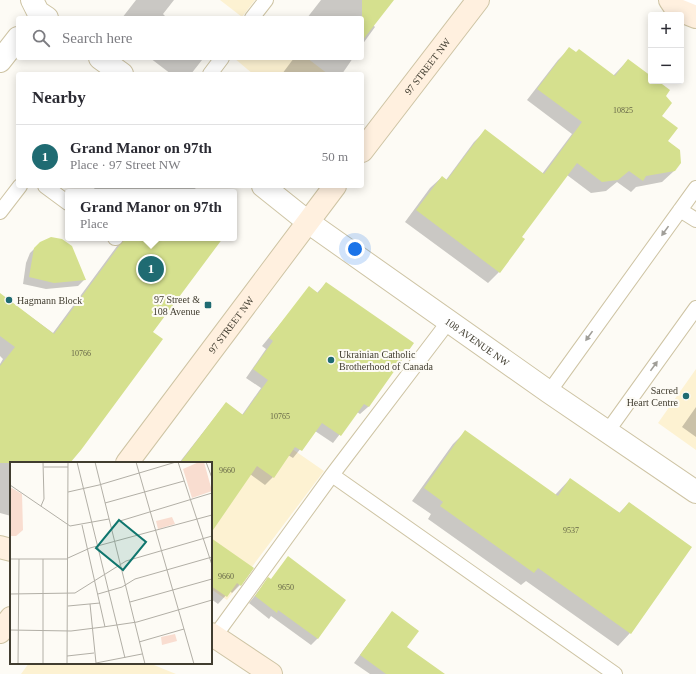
<!DOCTYPE html>
<meta charset="utf-8">
<style>
body{margin:0;font-family:"Times New Roman",serif;background:#f7f7f7;color:#2b2b33}
.controls{position:absolute;right:12px;top:12px;display:grid;overflow:hidden;border-radius:4px;box-shadow:0 2px 10px #0003}
.controls button{width:36px;height:36px;display:grid;place-items:center;padding:0;border:0;border-bottom:1px solid #e1e1e2;background:#fff;color:#2b2b33;font:20px sans-serif}
.you{position:absolute;left:355px;top:249px;width:14px;height:14px;margin:-10px;border:3px solid #fff;border-radius:50%;background:#1a73e8;box-shadow:0 0 0 6px #1a73e833}
.badge{display:grid;place-items:center;width:26px;height:26px;border-radius:50%;background:#1f6b72;color:#fff;font-size:13px;font-weight:700}
.pin{position:absolute;translate:-50% -50%;border:2px solid #fff;box-shadow:0 1px 4px #0006}
.popup{position:absolute;left:65px;top:189px;width:172px;height:52px;box-sizing:border-box;display:grid;place-content:center;border-radius:4px;background:#fff;filter:drop-shadow(0 1px 3px #0005);font-size:13px;white-space:nowrap;color:#7c7c81}
.popup b{font-size:15px;color:#2b2b33}
.popup::after{content:'';position:absolute;left:50%;top:100%;margin-left:-8px;border:8px solid transparent;border-top-color:#fff}
.list{margin:0;padding:0;list-style:none}
h2{display:flex;justify-content:space-between;align-items:center;height:52px;margin:0;padding:0 16px;font-size:17px}
h2 small{font-size:13px;font-weight:400;color:#7c7c81}
.list li{display:grid;grid-template-columns:26px 1fr auto;gap:12px;align-items:center;box-sizing:border-box;height:64px;padding:0 16px;border-top:1px solid #e1e1e2}
.list b{display:block;font-size:15px;white-space:nowrap}
.list p{margin:0;font-size:13px;white-space:nowrap;color:#7c7c81}
.list em{font-size:13px;font-style:normal;color:#7c7c81}
.icon{flex:none;width:22px;height:22px;fill:none;stroke:currentColor;stroke-width:2;stroke-linecap:round;stroke-linejoin:round}
.map{position:relative;flex:none;width:696px;height:674px;overflow:hidden}
.search{position:absolute;background:#fff;box-shadow:0 2px 10px #0003;left:16px;top:16px;width:348px;height:44px;display:flex;align-items:center;gap:10px;box-sizing:border-box;padding:0 14px;border-radius:4px;color:#7c7c81;font-size:15px}
.panel{position:absolute;background:#fff;box-shadow:0 2px 10px #0003;left:16px;top:72px;width:348px;height:116px;border-radius:4px}
.map>svg:first-child{display:block}
.built{fill:#fdf2d2}
.shadow{fill:#0003}
.building{fill:#d5e08e}
.lines{fill:none;stroke-linecap:round;stroke-linejoin:round}
.lane-casing{stroke:#cec4a4;stroke-width:16}
.street-casing{stroke:#cec4a4;stroke-width:24}
.secondary-casing{stroke:#cec4a4;stroke-width:24}
.lane{stroke:#fff;stroke-width:14}
.street{stroke:#fff;stroke-width:22}
.secondary{stroke:#fff0df;stroke-width:22}
.oneway{fill:#a09e98}
.poi-dot{fill:#1f6b72;stroke:#fdfbf5;stroke-width:1.5}
.labels{text-anchor:middle;dominant-baseline:central;stroke-width:4;stroke-linejoin:round;paint-order:stroke}
.number-label{font-size:8px;fill:#666648}
.street-label{font-size:10px;fill:#413d30;stroke:#fdfbf5}
.poi-label{font-size:10px;fill:#413d30;stroke:#fdfbf5;text-anchor:end}
.inset-road{fill:none;stroke:#b2afa6;stroke-width:1}
.view{fill:#0f766e;fill-opacity:0.15;stroke:#0f766e;stroke-width:2}
.inset-edge{fill:none;stroke:#413d30;stroke-width:2}
</style>
<div class="map">
<svg width="696" height="674" viewBox="0 0 696 674">
<rect width="100%" height="100%" fill="#fdfbf5"/>
<path class="built" d="M220 0H255L242 17Z
M234 58H307L328 74H253Z
M696 369V450L658 423Z
M226 403 324 471 227 600 211 589V463H180Z
M29 663H149L176 674H21Z"/>
<path class="shadow" d="M136 0H174L163 14 167 18H122Z
M321 0H393L373 25 375 27 362 45V18H307Z
M569 49 613 76 628 60 651 77V81H656L665 96 661 116 674 171 662 182 636 187 631 192 617 182 606 191 591 193 567 175 520 237 499 272 488 283 405 222 430 188 442 177 446 180 474 142 485 131 542 174 572 134 527 100 558 60Z
M150 58H199L202 60 191 74H171Z
M294 58H353L342 74H282Z
M91 186H192L200 192H99Z
M123 238H221L152 332 68 463H11V516L0 513V364L3 359 0 356V294L53 333Z
M37 246 84 280 78 286 46 289 23 284 26 263 30 253Z
M326 283 412 344 368 407 360 414 357 412 333 443 315 431 293 458 288 455 273 477 265 485 250 474 211 531V463H179L226 403 242 415 261 388 246 378 266 349 262 346 310 288 317 293Z
M696 407V437L682 427Z
M465 432 555 495 570 479 619 513 629 503 630 633 618 646 526 581 521 585 428 519 431 514 412 501 453 444Z
M211 539 240 585 232 593 230 591 218 604 211 599Z
M288 557 318 638 311 645 271 616 269 619 249 603 268 579V584Z
M392 612 405 647 434 674H370L354 663Z"/>
<path class="building" d="M362 0H394L362 41Z
M569 47 576 52 579 49 615 76 628 59 651 76V81H658L670 90 666 96 672 103 662 116 678 128 668 141 680 150 681 163 675 171 646 176 643 181 629 171 618 180 602 182 577 163 522 237 525 239 500 273 416 210 442 176 447 180 485 129 544 174 582 122 537 89Z
M51 237 62 239 72 246 86 280 54 283 29 277 34 248 40 242Z
M125 238H223L153 332 163 339 81 450 70 463H0V366L15 347 0 336V293L54 334Z
M326 282 414 343 369 407 364 404 341 436 322 423 302 451 295 447 274 478 257 466 211 533V463H180L226 402 243 415 268 380 253 369 273 341 269 338 309 286 318 293Z
M465 430 558 496 570 478 620 513 629 502 692 547 631 634 538 568 534 573 440 506 443 502 424 488Z
M211 538 254 568 241 586 237 583 227 597 211 586Z
M288 556 346 600 318 639 278 610 277 613 255 596 268 577 271 579Z
M392 611 419 631 407 647 445 674H386L360 655Z"/>
<g class="lines">
<defs>
<path id="lane" d="M252 18 266 0
M210 74 222 58
M45 186 68 203
M680 210 696 220
M0 212 20 186
M115 238H116
M549 392 696 188
M607 432 696 308
M332 475 615 674
M215 636 332 475 449 321"/>
<g id="street">
<path d="M32 0 38 12 47 18"/>
<path d="M694 0 696 7"/>
<path d="M100 58 122 74"/>
<path d="M0 61 18 38"/>
<path id="s1" d="M263 186 308 222 549 392 696 492"/>
</g>
<g id="secondary">
<path d="M670 0 676 9 696 17"/>
<path id="s2" d="M362 151 478 0"/>
<path id="s3" d="M127 463 335 186"/>
<path d="M0 547 11 550"/>
<path d="M0 632 11 618"/>
<path d="M211 634 271 674"/>
</g>
</defs>
<use href="#lane" class="lane-casing"/>
<use href="#street" class="street-casing"/>
<use href="#secondary" class="secondary-casing"/>
<use href="#lane" class="lane"/>
<use href="#street" class="street"/>
<use href="#secondary" class="secondary"/>
</g>
<defs><path id="oneway-solid" d="M-6-.8H1V-3.2L6.5 0L1 3.2V.8H-6Z"/></defs>
<g class="oneway">
<use href="#oneway-solid" transform="translate(665 231) rotate(126)"/>
<use href="#oneway-solid" transform="translate(589 336) rotate(126)"/>
<use href="#oneway-solid" transform="translate(654 366) rotate(-54)"/>
</g>
<g class="poi-dot">
<circle cx="9" cy="300" r="4"/>
<rect x="204" y="301" width="8" height="8" rx="2"/>
<circle cx="331" cy="360" r="4"/>
<circle cx="686" cy="396" r="4"/>
</g>
<g class="labels">
<g class="number-label">
<text x="623" y="110">10825</text>
<text x="81" y="353">10766</text>
<text x="280" y="416">10765</text>
<text x="227" y="470">9660</text>
<text x="571" y="530">9537</text>
<text x="226" y="576">9660</text>
<text x="286" y="587">9650</text>
</g>
<g class="street-label">
<text stroke="none"><textPath href="#s2" startOffset="107">97 STREET NW</textPath></text>
<text stroke="none"><textPath href="#s3" startOffset="173">97 STREET NW</textPath></text>
<text stroke="none"><textPath href="#s1" startOffset="265">108 AVENUE NW</textPath></text>
</g>
<g class="poi-label">
<text x="200" y="299">97 Street &amp;<tspan x="200" dy="12">108 Avenue</tspan></text>
<text x="17" y="300" text-anchor="start">Hagmann Block</text>
<text x="339" y="354" text-anchor="start">Ukrainian Catholic<tspan x="339" dy="12">Brotherhood of Canada</tspan></text>
<text x="678" y="390">Sacred<tspan x="678" dy="12">Heart Centre</tspan></text>
</g>
</g>
<g transform="translate(10 462)">
<rect width="202" height="202" fill="#fdfbf5"/>
<path d="M189 0H194L202 29 182 36 173 7ZM0 25 12 32 13 68 6 74H0ZM162 55 165 62 148 67 146 59ZM165 172 167 179 152 183 151 175Z" fill="#f9ddd0"/>
<path class="inset-road" d="M67 0 115 196M85 0 135 202M126 0 184 202M168 0 202 103M196 0 202 16M34 5H58M0 23 60 64 99 57M58 30 89 23 166 0M95 41 174 19M31 44 34 37 33 0M110 59 202 31M72 63 95 165M58 96 80 86 202 53M0 97H58M0 132 65 131 116 99 202 74M88 132 112 125 125 117 202 95M120 140 202 117M80 142 86 201 132 192M58 144 90 141M0 168 61 169 93 165 127 160 202 138M129 180 174 167M57 194 84 191M8 202 9 97M33 202V97M57 202 58 0"/>
<path class="view" d="M109 58 136 80 113 108 86 86Z"/>
<rect width="202" height="202" class="inset-edge"/>
</g>
</svg>
<div class="controls">
<button>+</button>
<button>−</button>
</div>
<div class="you"></div>
<div class="pin badge" style="left:151px;top:269px">1</div>
<div class="popup"><b>Grand Manor on 97th</b>Place</div>
<div class="search"><svg class="icon" aria-label="search" viewBox="0 0 24 24"><circle cx="10" cy="10" r="6"/><path d="M15 15l6 6"/></svg>Search here</div>
<section class="panel">
<h2>Nearby<small></small></h2>
<ul class="list">
<li><span class="badge">1</span><div><b>Grand Manor on 97th</b><p>Place · 97 Street NW</p></div><em>50 m</em></li>
</ul>
</section>
</div>
